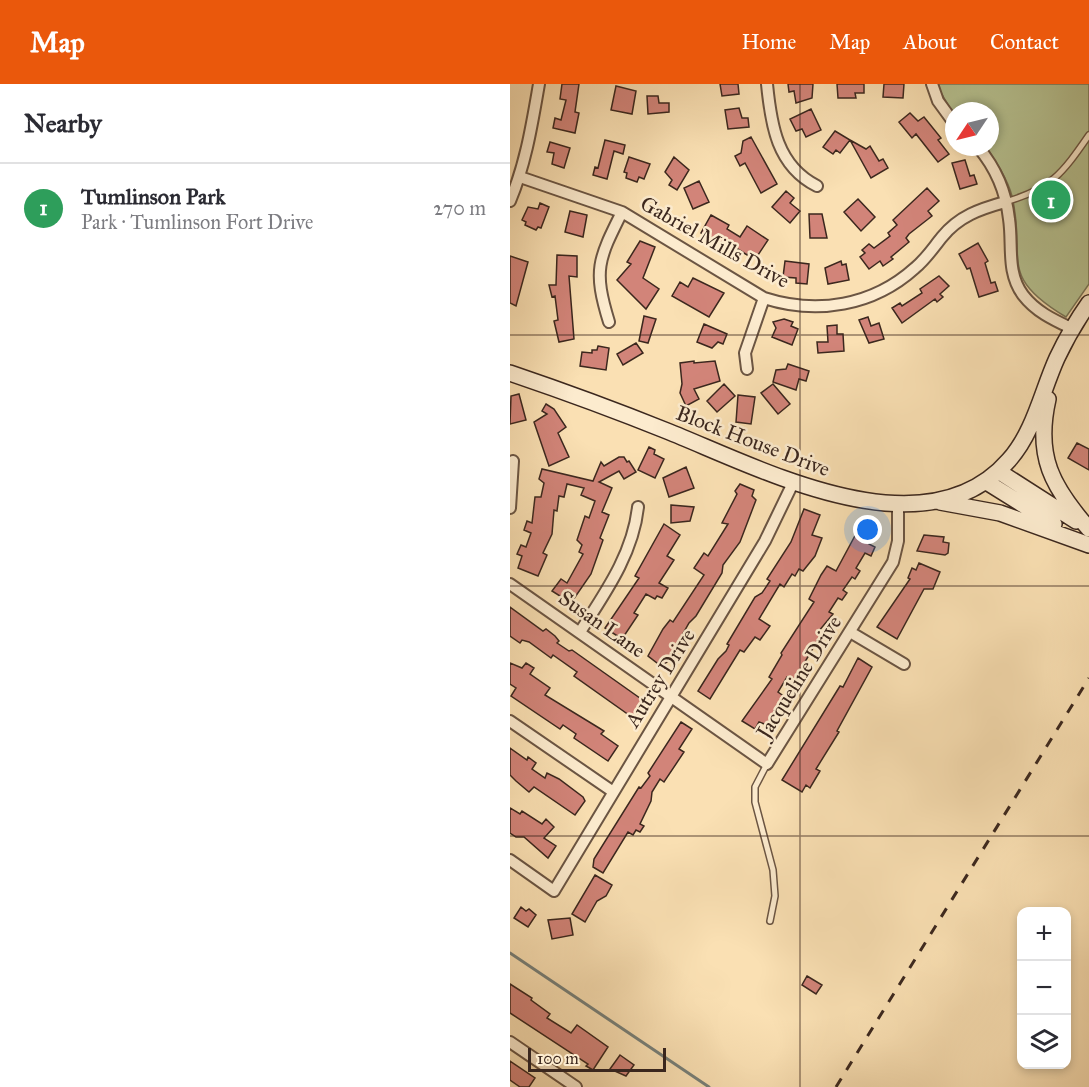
<!DOCTYPE html>
<meta charset="utf-8">
<style>
body{margin:0;font-family:"IM FELL Great Primer",serif;background:#f7f7f7;color:#2b2b33}
.controls{position:absolute;right:18px;bottom:18px;display:grid;overflow:hidden;border-radius:12px;box-shadow:0 3px 9px #0003}
.controls button{width:54px;height:54px;display:grid;place-items:center;padding:0;border:0;border-bottom:2px solid #e1e1e2;background:#fff;color:#2b2b33;font:30px sans-serif}
.compass{position:absolute;left:435px;top:18px;width:54px;height:54px;border-radius:50%;background:#fff;box-shadow:0 3px 9px #0003;rotate:235deg}
.scale{position:absolute;left:18px;bottom:15px;width:138px;box-sizing:border-box;padding-left:6px;border:3px solid #3b271e;border-top:0;font-size:16px;line-height:21px;white-space:nowrap;color:#3b271e;-webkit-text-stroke:4px #fcebce;paint-order:stroke}
.you{position:absolute;left:358px;top:446px;width:21px;height:21px;margin:-15px;border:4px solid #fff;border-radius:50%;background:#1a73e8;box-shadow:0 0 0 9px #1a73e833}
.badge{display:grid;place-items:center;width:39px;height:39px;border-radius:50%;background:#ea580c;color:#fff;font-size:20px;font-weight:700}
.pin{position:absolute;translate:-50% -50%;border:3px solid #fff;box-shadow:0 2px 6px #0006}
.list{margin:0;padding:0;list-style:none}
h2{display:flex;justify-content:space-between;align-items:center;height:78px;margin:0;padding:0 24px;font-size:26px}
h2 small{font-size:20px;font-weight:400;color:#7c7c81}
.list li{display:grid;grid-template-columns:39px 1fr auto;gap:18px;align-items:center;box-sizing:border-box;height:90px;padding:0 24px;border-top:2px solid #e1e1e2}
.list b{display:block;font-size:22px;white-space:nowrap}
.list p{margin:0;font-size:20px;white-space:nowrap;color:#7c7c81}
.list em{font-size:20px;font-style:normal;color:#7c7c81}
.icon{flex:none;width:33px;height:33px;fill:none;stroke:currentColor;stroke-width:2;stroke-linecap:round;stroke-linejoin:round}
.map{position:relative;flex:none;width:579px;height:1003px;overflow:hidden}
header{display:flex;align-items:center;gap:36px;box-sizing:border-box;height:84px;padding:0 30px;background:#ea580c;color:#fff}
header strong{font-size:28px}
nav{display:flex;gap:33px;margin-inline-start:auto;font-size:21px}
main{display:flex}
aside{flex:1;background:#fff}
.map>svg:first-child{display:block}
.green{fill:#b7c392;stroke:#797558;stroke-width:1.5}
.lines{fill:none;stroke-linecap:round;stroke-linejoin:round}
.stream{stroke:#788079;stroke-width:3}
.building{fill:#d28479;stroke:#3b271e;stroke-width:1.5}
.lane-casing{stroke:#6b5543;stroke-width:8}
.street-casing{stroke:#6b5543;stroke-width:14}
.secondary-casing{stroke:#3b271e;stroke-width:18}
.lane{stroke:#fcebce;stroke-width:5}
.street{stroke:#fcebce;stroke-width:10}
.secondary{stroke:#fcebce;stroke-width:15}
.rail{stroke:#3b271e;stroke-width:3;stroke-dasharray:10 10;stroke-linecap:butt}
.grid{fill:none;stroke:#3b271e;stroke-width:1.5;stroke-opacity:0.55}
.labels{text-anchor:middle;dominant-baseline:central;stroke-width:5;stroke-linejoin:round;paint-order:stroke}
.street-label{font-size:21px;fill:#3b271e;stroke:#fcebce}
</style>
<header>
<strong>Map</strong>
<nav><a>Home</a><a>Map</a><a>About</a><a>Contact</a></nav>
</header>
<main>
<aside>
<h2>Nearby<small></small></h2>
<ul class="list">
<li><span class="badge" style="background:#2e9e5b">1</span><div><b>Tumlinson Park</b><p>Park · Tumlinson Fort Drive</p></div><em>270 m</em></li>
</ul>
</aside>
<div class="map">
<svg width="579" height="1003" viewBox="0 0 579 1003">
<rect width="100%" height="100%" fill="#fae0b3"/>
<filter id="stains"><feTurbulence type="fractalNoise" baseFrequency=".00333" numOctaves="4"/><feColorMatrix values="0 0 0 0 .2 0 0 0 0 .09 0 0 0 0 .02 0 0 0 .5 -.17"/></filter>
<radialGradient id="worn" r=".72"><stop offset=".6" stop-color="#630" stop-opacity="0"/><stop offset="1" stop-color="#630" stop-opacity=".3"/></radialGradient>
<path class="green" d="M428 0H579V200L556 233C486 191 517 176 502 112 497 94 486 78 476 63H480V27H444V31L431 9Z"/>
<g class="lines">
<path class="stream" d="M0 869 199 1003"/>
</g>
<path class="building" d="M52 0H69L65 28 69 29 65 49 43 44 45 34 51 36 56 16 50 15Z
M210 0H228L229 10 212 12Z
M278 0H303L302 14 286 19 284 7 279 8Z
M327 0H354V9H345L346 14H328Z
M374 0H394L393 14 373 13Z
M106 2 126 7 122 30 101 26Z
M137 12H148L149 19H159V28L138 30Z
M229 24 232 34H238L239 43 218 45 215 26Z
M301 25 311 46 296 53 292 45 286 47 280 35Z
M400 29 408 37 414 33 431 54 428 56 439 70 428 78 406 50 402 54 389 38Z
M325 47 340 56 330 69 326 66 323 70 313 63Z
M241 53 267 100 251 109 235 79 230 82 225 72 231 69 233 57Z
M95 56 115 61 113 70 104 67 97 95 83 91 85 83 88 84Z
M340 56 356 65 360 62 369 77 373 75 378 84 361 94Z
M40 58 60 64 54 84 42 80 44 69 37 68Z
M119 73 140 80 134 95 129 93 127 98 116 94 117 89 114 88Z
M164 73 179 86 167 106 159 101 162 96 155 88Z
M455 76 460 92 464 91 467 100 450 105 442 79Z
M189 97 199 118 183 125 174 104Z
M417 104 429 117 418 127 422 132 399 150 396 154 399 158 381 173 383 175 373 182 370 177 359 185 350 173 355 169 352 166 359 160 364 164 380 152 378 149 387 141 383 136Z
M276 107 284 114 280 119 290 127 280 139 262 123Z
M348 115 365 133 351 147 334 128Z
M30 119 39 123 31 144 28 143 26 146 15 141 16 138 12 136 18 123 28 125Z
M60 127 77 131 73 153 55 148Z
M299 130H312L317 154H300Z
M201 131 219 141 217 145 230 153 237 142 258 156 246 174 238 169 237 171 217 158 215 161 191 149Z
M130 157 145 163 133 194 149 205 136 225 107 196 121 180 117 178Z
M468 159 478 177 475 179 481 199 485 198 488 207 469 213 460 184 457 185 449 170Z
M47 171 67 172V193L59 192 64 255 49 258 44 237 48 236 45 212 42 213 39 201H46Z
M0 172 18 178 6 222 0 219Z
M275 177 299 180 297 200 286 199V194L273 193Z
M331 177 332 181 336 180 339 196 318 200 315 184Z
M429 192 439 202 430 210 433 213 427 218 425 215 392 239 382 224 390 219 392 222 412 209 410 205Z
M183 194 214 209 199 233 162 212 170 198 178 203Z
M134 232 146 235 138 259 129 257Z
M358 233 361 242 369 239 374 255 359 259 349 236Z
M274 235 283 238 281 242 288 245 282 261 262 253 266 244 263 238Z
M194 240 217 250 213 260 208 258 202 264 187 258Z
M327 241V250H333L334 267 308 269 307 258H318L317 242Z
M126 259 133 269 113 281 107 270Z
M88 262 99 264 96 286 70 282 72 268 82 269V266H87Z
M184 277V279L205 277 210 297 184 305 189 315 176 322 170 309 172 300 170 279Z
M278 280 299 287 296 297 289 295 286 306 263 298 266 286 276 285Z
M214 300 225 312 207 328 197 317Z
M263 300 280 320 268 330 251 309Z
M9 310 16 336 0 340 1 312Z
M228 311 245 313 241 340 226 338Z
M36 320 44 325 56 343 48 349 59 373 39 382 24 338 37 330 32 327Z
M567 359 579 365V386L558 374Z
M139 363 145 366 144 370 154 375 145 394 128 386Z
M109 373H114L117 378 119 377 126 388 114 395 109 387 89 398 102 404 92 428 99 431 90 454 93 456 81 490 61 519 42 507 51 495 57 499 73 470 69 468 72 461 67 456 75 432 79 434 85 417 71 411 74 404 57 400 54 413 49 412 47 427 44 426 42 450 33 469 37 471 28 492 8 484 12 472 7 470 11 461 16 463 21 449 14 446 17 437 22 439 25 413H31L34 399 29 395 32 385 83 397 91 378 94 382Z
M176 383 184 404 159 413 153 394Z
M230 400 244 406 242 412 246 416 230 458 213 481 212 489 186 532 179 539 157 578 151 582 138 572 153 545 160 536 163 538 194 491 184 484 194 469 198 472 218 440 212 439 227 410 225 407Z
M161 421 184 423 180 437 161 439Z
M294 425 310 431 302 451 312 454 305 472 293 487 289 485 285 492 282 490 274 503 270 500 249 535 260 542 250 556 245 553 234 568 230 566 200 615 188 607 208 575 216 567 219 561 217 560 245 513 252 509 260 497 257 495 281 458Z
M154 440 170 451 157 472 164 476 149 499 158 504 152 514 147 512 145 515 136 510 124 529 128 531 112 555 95 544 129 494 125 492Z
M347 448 359 454V460L365 463 361 472 355 469 346 484 350 487 345 495 342 493 333 506 337 509 332 516 328 514 319 528 323 530 308 548 310 552 284 597 277 593 268 608 275 613 269 618 257 641 249 638 245 645 232 637 262 595 259 593 272 571 271 569 304 518 299 515 311 491 317 482 326 487Z
M414 451 434 453 433 458 439 459 438 469 435 471 407 467Z
M409 479 430 488 423 505H414L387 555 367 543 400 495 398 494 402 484 406 486Z
M0 523 33 547 36 545 45 552 49 557 47 559 59 567 62 566 134 617 136 620 126 636 64 592 67 588 43 571 41 574 19 558 12 556 10 559 0 552Z
M348 574 362 583 327 647 329 648 306 685 310 687 300 704 296 701 292 708 272 696 330 602 333 603Z
M0 579 12 584 16 579 24 584 20 590 40 604 35 611 94 647 91 650 108 662 98 677 64 654 66 650 53 641 50 645 1 612 6 604 0 600Z
M171 638 182 645 169 665 174 668 154 698 150 695 142 708 141 717 130 740 134 742 130 748 126 746 123 751 118 748 93 789 83 783 84 775 129 703 131 704 140 692 138 689Z
M0 664 17 676 18 673 26 679 22 685 35 694 37 689 49 695 73 713 75 717 65 731 24 703 19 708 6 697 0 691Z
M0 724 10 730 12 727 32 740 36 735 44 743 34 754 46 762 38 774 14 753H6L0 749Z
M85 791 102 801 96 812 87 817 75 838 62 830Z
M11 823 16 827 19 825 26 831 18 843 4 834Z
M60 834 63 851 42 855 38 836Z
M297 892 312 901 306 910 292 901Z
M0 900 22 914 21 916 40 930 37 934 61 949 67 941 98 963 83 986 76 982 78 980 0 929Z
M110 971 124 981 116 992 100 985Z
M0 977 25 994 19 1003H10L0 996Z"/>
<g class="lines">
<defs>
<path id="lane" d="M495 118C541 105 552 90 579 51
M257 680 245 703V718L263 786 265 812 260 837"/>
<path id="street" d="M257 0C261 41 267 82 307 102
M422 0 428 17 444 39
M468 63C485 83 496 108 499 135 503 161 496 188 513 211 526 228 544 236 563 245
M10 93 112 128 254 214C307 231 363 222 405 184 416 175 423 164 432 153 449 132 470 125 495 118
M0 117C16 79 22 40 29 0
M99 238C83 186 88 176 112 128
M237 285 235 269 254 214
M0 424 3 377
M0 500 257 680 383 478 388 457V418
M70 548C95 509 123 470 128 423
M340 548 394 580
M0 637 102 707
M0 776 44 807 255 457 283 399
M0 958 66 1003"/>
<path id="secondary" d="M0 289C53 307 105 326 157 347 250 384 415 473 499 376 524 348 532 307 547 274 556 255 567 236 579 219
M538 315C525 372 542 403 579 445
M488 387 566 437
M475 397 544 440
M430 418 490 429 579 461"/>
</defs>
<use href="#lane" class="lane-casing"/>
<use href="#street" class="street-casing"/>
<use href="#secondary" class="secondary-casing"/>
<use href="#lane" class="lane"/>
<use href="#street" class="street"/>
<use href="#secondary" class="secondary"/>
<path class="rail" d="M326 1003 579 594"/>
</g>
<path class="grid" d="M290 0V1003M0 251H579M0 502H579M0 752H579"/>
<g class="labels">
<g class="street-label">
<text transform="translate(205 158) rotate(29)">Gabriel Mills Drive</text>
<text transform="translate(243 357) rotate(21)">Block House Drive</text>
<text transform="translate(92 540) rotate(35)">Susan Lane</text>
<text transform="translate(289 593) rotate(-58)">Jacqueline Drive</text>
<text transform="translate(150 594) rotate(-58)">Autrey Drive</text>
</g>
</g>
<rect width="100%" height="100%" filter="url(#stains)"/>
<rect width="100%" height="100%" fill="url(#worn)"/>
</svg>
<div class="controls">
<button>+</button>
<button>−</button>
<button><svg class="icon" aria-label="layers" viewBox="0 0 24 24"><path d="M12 4l9 5-9 5-9-5zM3 14l9 5 9-5"/></svg></button>
</div>
<svg class="compass" viewBox="-18 -18 36 36"><path d="M0-13l5 13h-10z" fill="#e53935"/><path d="M0 13l5-13h-10z" fill="#7c7c81"/></svg>
<div class="scale">100 m</div>
<div class="you"></div>
<div class="pin badge" style="left:541px;top:116px;background:#2e9e5b">1</div>
</div>
</main>
